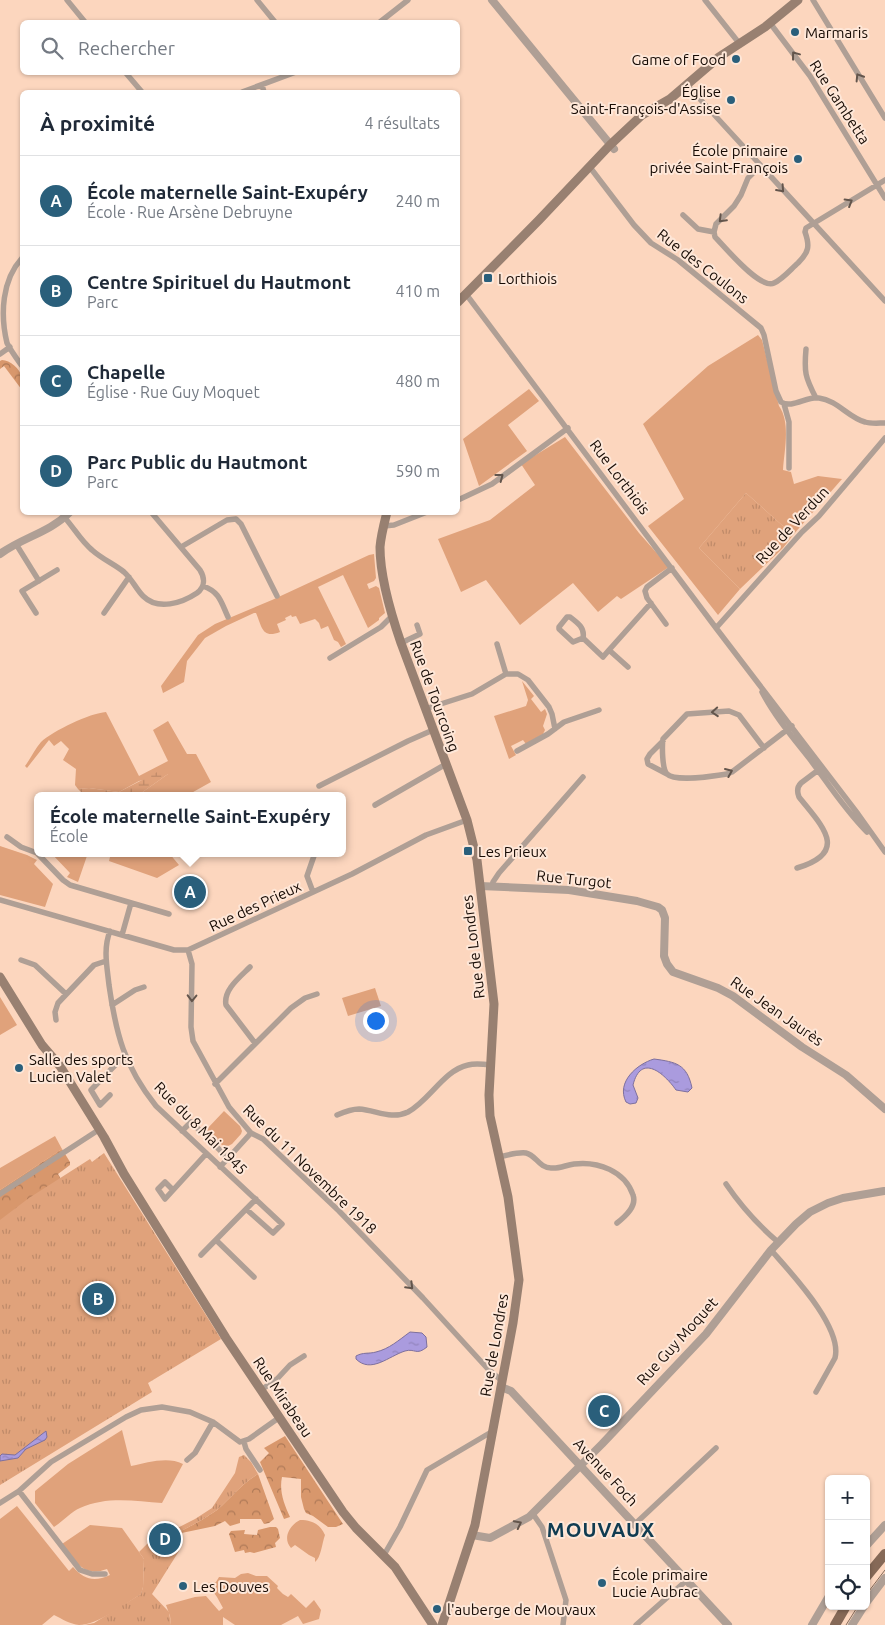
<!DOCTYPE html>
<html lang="fr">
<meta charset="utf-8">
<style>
body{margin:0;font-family:Ubuntu,sans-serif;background:#f6f6f7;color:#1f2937}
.controls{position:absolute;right:15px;bottom:15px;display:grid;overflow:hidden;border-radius:8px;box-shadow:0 1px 4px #0004}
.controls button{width:45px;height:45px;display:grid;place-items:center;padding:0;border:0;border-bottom:1px solid #e0e1e3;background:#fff;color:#1f2937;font:25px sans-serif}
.you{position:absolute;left:375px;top:1020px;width:18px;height:18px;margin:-12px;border:4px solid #fff;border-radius:50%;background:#1a73e8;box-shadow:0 0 0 8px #1a73e833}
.badge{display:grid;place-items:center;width:32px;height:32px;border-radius:50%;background:#2a5f7b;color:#fff;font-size:16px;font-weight:700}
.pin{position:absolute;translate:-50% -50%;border:2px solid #fff;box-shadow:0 1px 5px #0006}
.popup{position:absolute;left:34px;top:792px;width:312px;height:65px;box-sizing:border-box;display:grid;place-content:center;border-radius:8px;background:#fff;filter:drop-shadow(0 1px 4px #0005);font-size:16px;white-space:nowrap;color:#747a83}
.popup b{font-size:19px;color:#1f2937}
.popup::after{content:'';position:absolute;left:50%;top:100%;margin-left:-10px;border:10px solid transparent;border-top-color:#fff}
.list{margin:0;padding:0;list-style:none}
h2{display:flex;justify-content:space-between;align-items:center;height:65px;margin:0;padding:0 20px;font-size:21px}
h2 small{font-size:16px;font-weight:400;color:#747a83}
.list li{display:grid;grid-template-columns:32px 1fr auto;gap:15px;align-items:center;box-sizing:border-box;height:90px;padding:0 20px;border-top:1px solid #e0e1e3}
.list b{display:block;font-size:19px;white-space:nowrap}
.list p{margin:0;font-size:16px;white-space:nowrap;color:#747a83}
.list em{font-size:16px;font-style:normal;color:#747a83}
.icon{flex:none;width:28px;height:28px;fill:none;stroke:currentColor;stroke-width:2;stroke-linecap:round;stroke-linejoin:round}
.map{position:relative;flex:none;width:885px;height:1625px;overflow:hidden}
.search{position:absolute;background:#fff;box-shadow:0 1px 4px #0004;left:20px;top:20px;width:440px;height:55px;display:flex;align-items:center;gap:12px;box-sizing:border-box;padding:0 18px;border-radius:8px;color:#747a83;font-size:19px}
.panel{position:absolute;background:#fff;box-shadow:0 1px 4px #0004;left:20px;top:90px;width:440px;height:425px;border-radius:8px}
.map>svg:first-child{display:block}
.green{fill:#e0a27b}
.forest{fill:url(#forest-crowns)}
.wetland{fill:url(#wetland-marsh)}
.park{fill:url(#park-tufts)}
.water{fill:url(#water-ripples);stroke:#7e709d}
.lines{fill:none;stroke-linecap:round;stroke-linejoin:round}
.minor{stroke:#af9f95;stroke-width:5.5}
.tertiary{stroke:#af9f95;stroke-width:8}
.secondary{stroke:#988071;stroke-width:9}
.primary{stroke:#866957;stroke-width:10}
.tram{stroke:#836b5c;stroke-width:1}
.oneway{stroke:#63554c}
.poi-dot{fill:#2a5f7b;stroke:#fee7d8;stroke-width:2}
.labels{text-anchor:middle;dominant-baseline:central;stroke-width:4;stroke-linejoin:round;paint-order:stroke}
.poi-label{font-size:15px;fill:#170b04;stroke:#fee7d8;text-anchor:start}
.street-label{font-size:15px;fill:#170b04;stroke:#fee7d8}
.district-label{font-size:20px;font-weight:bold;letter-spacing:1px;fill:#103c51;stroke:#fee7d8}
</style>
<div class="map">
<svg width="885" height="1625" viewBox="0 0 885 1625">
<defs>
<pattern id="forest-crowns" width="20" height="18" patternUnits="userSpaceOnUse" patternTransform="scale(1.25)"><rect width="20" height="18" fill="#d8976c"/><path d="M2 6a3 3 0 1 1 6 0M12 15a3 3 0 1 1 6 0" fill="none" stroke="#ae7957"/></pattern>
<pattern id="wetland-marsh" width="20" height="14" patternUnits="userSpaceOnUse" patternTransform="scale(1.25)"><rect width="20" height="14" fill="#e0a27b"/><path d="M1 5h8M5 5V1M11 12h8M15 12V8" fill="none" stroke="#bf8a69"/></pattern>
<pattern id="park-tufts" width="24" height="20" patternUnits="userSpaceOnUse" patternTransform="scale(1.25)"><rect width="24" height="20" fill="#e0a27b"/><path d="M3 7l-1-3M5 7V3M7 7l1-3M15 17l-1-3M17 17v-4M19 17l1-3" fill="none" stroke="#bf8a69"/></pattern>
<pattern id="water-ripples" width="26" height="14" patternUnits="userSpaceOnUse" patternTransform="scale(1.25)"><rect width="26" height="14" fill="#aa9bde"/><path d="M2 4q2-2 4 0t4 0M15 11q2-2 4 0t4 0" fill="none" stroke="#9284bd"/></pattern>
</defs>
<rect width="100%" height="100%" fill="#fcd6be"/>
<path class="green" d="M758 335 762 340 779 406C791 423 784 451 783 470L791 472 794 484 818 476 842 479 793 535 746 493 699 548 740 589 718 615 648 526 684 499 643 424 708 366Z
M529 389 539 401 508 425 527 451 479 486 463 439Z
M565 437 639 533 669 567 621 599 617 596 598 612 573 583 520 625 486 580 461 592 438 539 490 520 535 485 521 464Z
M374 554 376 578 374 581 367 584 369 589 376 586 379 588 385 613 379 618V620L368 628 343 575 318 587 346 644 341 647 338 642 334 640 328 626 321 629 319 623 315 619 300 624 296 616 292 617 291 615 285 618 286 620 277 624 280 632C262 639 262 627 256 613H254L226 626 205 638 187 661 184 682 163 693 161 686 198 635 215 624 272 600 369 555Z
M522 681 534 696 531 699 541 712 545 709 547 714 543 726 545 730 543 734 526 744 523 740 511 746 516 755 509 759 494 716 526 706 528 700Z
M106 712 139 776 168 761 153 730 168 721 187 754H196L211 782 186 796H137L168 774 139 781 119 792 89 788 78 789 75 785 76 769 63 760 69 749 61 741 54 746 49 740 27 768 25 766C31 758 35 749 41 742 53 731 90 713 106 712Z
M0 846 27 855 37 860 34 864 53 884 45 907 0 895Z
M51 853H88L78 882 67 877 70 873Z
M111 853H169L179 865 157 878 109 861Z
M375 988 381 1006 348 1016 342 998Z
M0 997 17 1025 0 1035Z
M224 1111 240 1126 242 1131 241 1134 232 1144 226 1147 222 1145 206 1130Z
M55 1136 62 1149 0 1190V1168Z
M122 1430 131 1466C147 1463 167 1456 183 1464L162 1503C135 1501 106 1496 80 1508 71 1512 63 1521 54 1527L35 1503V1491L68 1464Z
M17 1506 69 1571 73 1567C84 1580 95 1582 110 1575L107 1569C83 1578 76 1561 62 1544L90 1525 122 1528 144 1559 143 1587 141 1594C125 1604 98 1625 79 1625 70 1624 62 1619 54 1615L42 1625H0V1519Z
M300 1520C312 1520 320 1524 325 1535 322 1543 321 1558 315 1562V1558L309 1555 295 1545 291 1548C282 1538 290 1525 300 1520Z
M248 1573 256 1576H267L278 1586 277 1588 283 1594 288 1597 291 1594 306 1608 314 1600 321 1610 319 1619 303 1624 298 1616 281 1625H235L223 1617V1625H171L170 1616 166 1605 195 1597 206 1596 219 1611 223 1608 217 1597 207 1583 216 1582 219 1577 235 1578 241 1574Z"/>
<path class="forest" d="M2 360C10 360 20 369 22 377 23 381 22 386 22 390L4 366 0 369V361Z
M62 1149 70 1162V1165L58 1174 61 1179 29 1199 0 1287V1190Z
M285 1436 343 1524 336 1527H328L313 1516 306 1513 304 1509 301 1497V1479L282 1477C279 1491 284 1504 290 1517L284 1519 260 1462 269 1453 264 1448Z
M258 1474 274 1519 269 1523 264 1524 261 1519H240V1523L230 1526 225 1521 215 1526 172 1535C188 1528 203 1520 217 1510 231 1498 242 1483 258 1474Z
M270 1527H276L278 1529 280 1538 275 1543 276 1547 254 1553 250 1552 245 1553 244 1550 235 1552 229 1534 231 1531 245 1530 244 1534 257 1535 258 1530Z"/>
<path class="wetland" d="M165 768 168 774 137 796H85L78 789 89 788 119 792Z"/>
<path class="park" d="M746 493 793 535 783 548 740 589 699 548Z
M104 1153 221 1339 148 1383 152 1392 0 1485V1220L29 1198 90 1159 92 1162Z
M244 1455 251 1462 258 1474C242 1483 231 1498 217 1510 203 1520 188 1528 172 1535L179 1551 152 1594 169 1612 171 1625H84L94 1623 141 1594 143 1587 144 1559 139 1552 148 1543 195 1519 212 1508 235 1473 239 1457Z"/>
<path class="water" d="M654 1059C676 1062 687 1064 692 1088L688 1092 676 1090C664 1073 641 1053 633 1085L638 1098 636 1103 630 1104 626 1102C616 1082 637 1064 654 1059Z
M410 1332 422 1333 426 1337 427 1347C416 1356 415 1348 405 1351 389 1356 371 1374 356 1359V1356C363 1352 369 1354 376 1352 389 1349 399 1340 410 1332Z
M46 1431 47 1437 45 1440 26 1449 18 1458 0 1461V1456L2 1454 15 1455Z"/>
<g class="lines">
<path class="minor" d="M67 0 85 22
M257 0 275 22
M705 0 739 43
M813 0 885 118
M380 22 408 0
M770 23 810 76 885 198
M125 72 142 92
M262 85 264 92
M687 85 885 301
M242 92 296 72
M589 166 634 225 651 243 678 260 761 328 764 335 776 391 781 402C792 409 807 396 819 398 837 400 849 418 865 422 871 424 879 423 885 423
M760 166 748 178 741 195 734 206 716 224 714 232 715 237C725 247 760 290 774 283 783 279 791 269 798 263 809 252 810 246 805 232L806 228 885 180
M683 215 698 229 714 232
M22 258C2 280 0 314 7 343 11 351 17 359 22 366
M466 294 716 628 858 814 885 852
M806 349C804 372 805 377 816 398
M0 354 10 347
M784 404 789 422V468
M458 500 492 484 568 428
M65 518C74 528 81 541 92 550 102 559 114 564 124 572 132 579 136 589 143 596 158 611 182 603 197 593 205 587 205 578 200 570L151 512
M384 526 394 525 427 512
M16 544 39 581
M181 547 227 520 236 519 241 524 277 596
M203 586C220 592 221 602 228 617
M36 613 22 591 57 570
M104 613 129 577
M666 624 647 598 645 591 647 587 672 568
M716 628 802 532 819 516 885 438
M583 638 573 642 559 629V627L567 617H570C578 623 585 628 583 638L603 657 609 650
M401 643 420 634 417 625
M497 644 506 674H518L528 680 549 707 552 714 555 729
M330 658 381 627 392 616
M628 667 609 650 651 603
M762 692C775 717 794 739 812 762 829 785 846 811 867 832
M425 709 472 694 506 674
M663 741 650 754 647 759 648 764 667 774
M764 748 739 715 729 711 687 714 663 739C662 746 662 769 667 774 675 782 715 776 727 774L732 772 792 726
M517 751 548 734 564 722 599 710
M319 786 408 741 433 730
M375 805 446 764
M7 837 21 847 37 853 63 880 70 885 169 914
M797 868C851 852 821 825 799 797 797 792 797 787 801 783L821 768
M492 887 493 882 499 873 583 777
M313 892 307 876 315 853
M0 900 174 950H188L352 874 426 835 467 820
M110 931C103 949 107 966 109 985 116 1034 124 1066 156 1106L282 1224 273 1233 246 1209
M122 935 131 903
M188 950 192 964 191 1027 193 1041 229 1107 251 1133 263 1139 339 1211 423 1298 487 1368 502 1381
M21 960 35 965 66 994
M250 967C240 977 223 990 226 1005L255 1043
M112 1005 135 990 144 987
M56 1020 55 1012 58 1003 94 965 106 961
M215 1084 291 1008 305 998 317 994
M110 1095 100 1105 91 1090 124 1056
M337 1115C344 1112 351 1109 359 1109 376 1110 391 1120 408 1112 429 1101 444 1070 468 1065 475 1063 483 1064 491 1065
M182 1131 191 1122 228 1158
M499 1157C507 1155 518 1152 526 1153 536 1155 539 1168 551 1168 559 1169 566 1165 574 1164 598 1161 625 1171 633 1195 637 1206 626 1216 617 1223
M220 1167 251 1133
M726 1184C741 1206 758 1225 778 1242
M173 1190 165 1182 158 1189 165 1199 206 1154
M0 1194 100 1129
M216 1240 254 1277
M771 1250C790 1272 843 1327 835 1358L816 1392
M201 1255 256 1199
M261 1390 277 1379 290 1365 304 1356
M244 1442 246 1449 260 1470
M187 1460 195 1453 213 1422
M19 1491 80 1570 92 1574H105
M0 1503 19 1491 51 1462 126 1417 141 1410 162 1407 190 1412 213 1422 240 1442 249 1439 280 1417
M533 1514 542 1527 566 1600 563 1625
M635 1524 716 1448
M384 1555 400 1527 427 1470 493 1431
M636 1625 687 1580"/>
<path class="tertiary" d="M492 0 614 149
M0 554C23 537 49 533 70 512
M480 886 569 890 637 901 658 907 662 910 665 918 664 956 667 964 673 972 718 988 733 996 802 1047 846 1075 885 1109
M501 1387 511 1391 728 1625
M472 1535 490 1538 529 1517 602 1444 706 1334 771 1250 796 1224 810 1212 828 1203 843 1198 884 1191
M866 1546 885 1525
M866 1603 885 1578
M812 1625 829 1596
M852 1625 864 1606"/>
<path class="secondary" d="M458 302 539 220 610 145 642 115 670 99 719 57 765 27 798 0
M387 512C384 524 381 535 380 547 380 578 391 614 401 643L467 820 477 860 494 1004 489 1095 490 1116 508 1197 519 1280 513 1323 475 1525 442 1625
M0 977 42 1045 60 1066 104 1137 124 1174 226 1338 343 1512 356 1528 395 1567 433 1625"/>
<path class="primary" d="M866 1577 885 1554
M835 1625 846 1606"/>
<path class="tram" d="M866 1595 885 1570
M846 1625 858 1606"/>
</g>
<defs><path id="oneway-chevron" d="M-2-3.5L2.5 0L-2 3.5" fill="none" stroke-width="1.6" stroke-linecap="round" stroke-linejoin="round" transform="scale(1.25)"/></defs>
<g class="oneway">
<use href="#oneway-chevron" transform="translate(795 55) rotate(-127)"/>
<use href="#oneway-chevron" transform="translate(859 77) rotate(-122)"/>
<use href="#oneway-chevron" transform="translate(781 189) rotate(48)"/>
<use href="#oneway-chevron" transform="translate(849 202) rotate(-31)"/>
<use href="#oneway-chevron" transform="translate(722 219) rotate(135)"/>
<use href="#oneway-chevron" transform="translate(500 477) rotate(-37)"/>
<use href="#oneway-chevron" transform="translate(715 712) rotate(176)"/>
<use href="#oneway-chevron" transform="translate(729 772) rotate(-23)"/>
<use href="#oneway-chevron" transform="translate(192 998) rotate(91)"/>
<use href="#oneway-chevron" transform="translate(410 1286) rotate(45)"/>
<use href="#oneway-chevron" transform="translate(518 1524) rotate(-27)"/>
</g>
<g class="poi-dot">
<circle cx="795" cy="32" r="5"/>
<circle cx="736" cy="59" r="5"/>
<circle cx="731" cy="100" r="5"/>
<circle cx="798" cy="159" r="5"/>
<rect x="483" y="273" width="10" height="10" rx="2.5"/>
<rect x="463" y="846" width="10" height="10" rx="2.5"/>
<circle cx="19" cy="1068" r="5"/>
<circle cx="602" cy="1583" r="5"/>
<circle cx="183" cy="1586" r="5"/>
<circle cx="437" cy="1609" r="5"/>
</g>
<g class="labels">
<g class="poi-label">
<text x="805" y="32">Marmaris</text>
<text x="726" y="59" text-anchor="end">Game of Food</text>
<text x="721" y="91" text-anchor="end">Église<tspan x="721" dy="17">Saint-François-d'Assise</tspan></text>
<text x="788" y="150" text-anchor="end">École primaire<tspan x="788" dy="17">privée Saint-François</tspan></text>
<text x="498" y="278">Lorthiois</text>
<text x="478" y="851">Les Prieux</text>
<text x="29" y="1059">Salle des sports<tspan x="29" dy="17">Lucien Valet</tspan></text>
<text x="612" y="1574">École primaire<tspan x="612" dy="17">Lucie Aubrac</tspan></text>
<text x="193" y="1586">Les Douves</text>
<text x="447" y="1609">l'auberge de Mouvaux</text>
</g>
<g class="street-label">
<text transform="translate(840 102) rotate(57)">Rue Gambetta</text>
<text transform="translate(703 266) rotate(38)">Rue des Coulons</text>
<text transform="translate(620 477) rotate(53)">Rue Lorthiois</text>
<text transform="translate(792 525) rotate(-47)">Rue de Verdun</text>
<text transform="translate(435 696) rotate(70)">Rue de Tourcoing</text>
<text transform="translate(574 879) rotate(6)">Rue Turgot</text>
<text transform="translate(255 906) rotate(-25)">Rue des Prieux</text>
<text transform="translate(473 947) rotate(-97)">Rue de Londres</text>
<text transform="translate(777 1011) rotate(35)">Rue Jean Jaurès</text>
<text transform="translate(201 1128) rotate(45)">Rue du 8 Mai 1945</text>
<text transform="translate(310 1169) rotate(44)">Rue du 11 Novembre 1918</text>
<text transform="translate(677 1341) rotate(-48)">Rue Guy Moquet</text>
<text transform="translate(494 1345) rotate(-80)">Rue de Londres</text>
<text transform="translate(283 1397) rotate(56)">Rue Mirabeau</text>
<text transform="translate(606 1472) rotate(47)">Avenue Foch</text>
</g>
<g class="district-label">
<text x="601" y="1529">MOUVAUX</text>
</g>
</g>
</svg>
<div class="controls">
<button>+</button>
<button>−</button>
<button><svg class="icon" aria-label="locate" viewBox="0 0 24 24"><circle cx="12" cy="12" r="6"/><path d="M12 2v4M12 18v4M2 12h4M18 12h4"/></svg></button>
</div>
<div class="you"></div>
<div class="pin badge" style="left:190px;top:892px">A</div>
<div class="popup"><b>École maternelle Saint-Exupéry</b>École</div>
<div class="pin badge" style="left:98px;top:1299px">B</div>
<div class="pin badge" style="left:604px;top:1411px">C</div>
<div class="pin badge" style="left:165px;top:1539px">D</div>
<div class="search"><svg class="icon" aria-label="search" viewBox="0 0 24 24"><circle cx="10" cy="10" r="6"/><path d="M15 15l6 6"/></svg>Rechercher</div>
<section class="panel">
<h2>À proximité<small>4 résultats</small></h2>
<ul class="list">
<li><span class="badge">A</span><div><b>École maternelle Saint-Exupéry</b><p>École · Rue Arsène Debruyne</p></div><em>240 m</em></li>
<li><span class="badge">B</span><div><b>Centre Spirituel du Hautmont</b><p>Parc</p></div><em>410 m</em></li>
<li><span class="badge">C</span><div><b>Chapelle</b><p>Église · Rue Guy Moquet</p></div><em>480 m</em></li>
<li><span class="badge">D</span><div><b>Parc Public du Hautmont</b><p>Parc</p></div><em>590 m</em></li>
</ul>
</section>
</div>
